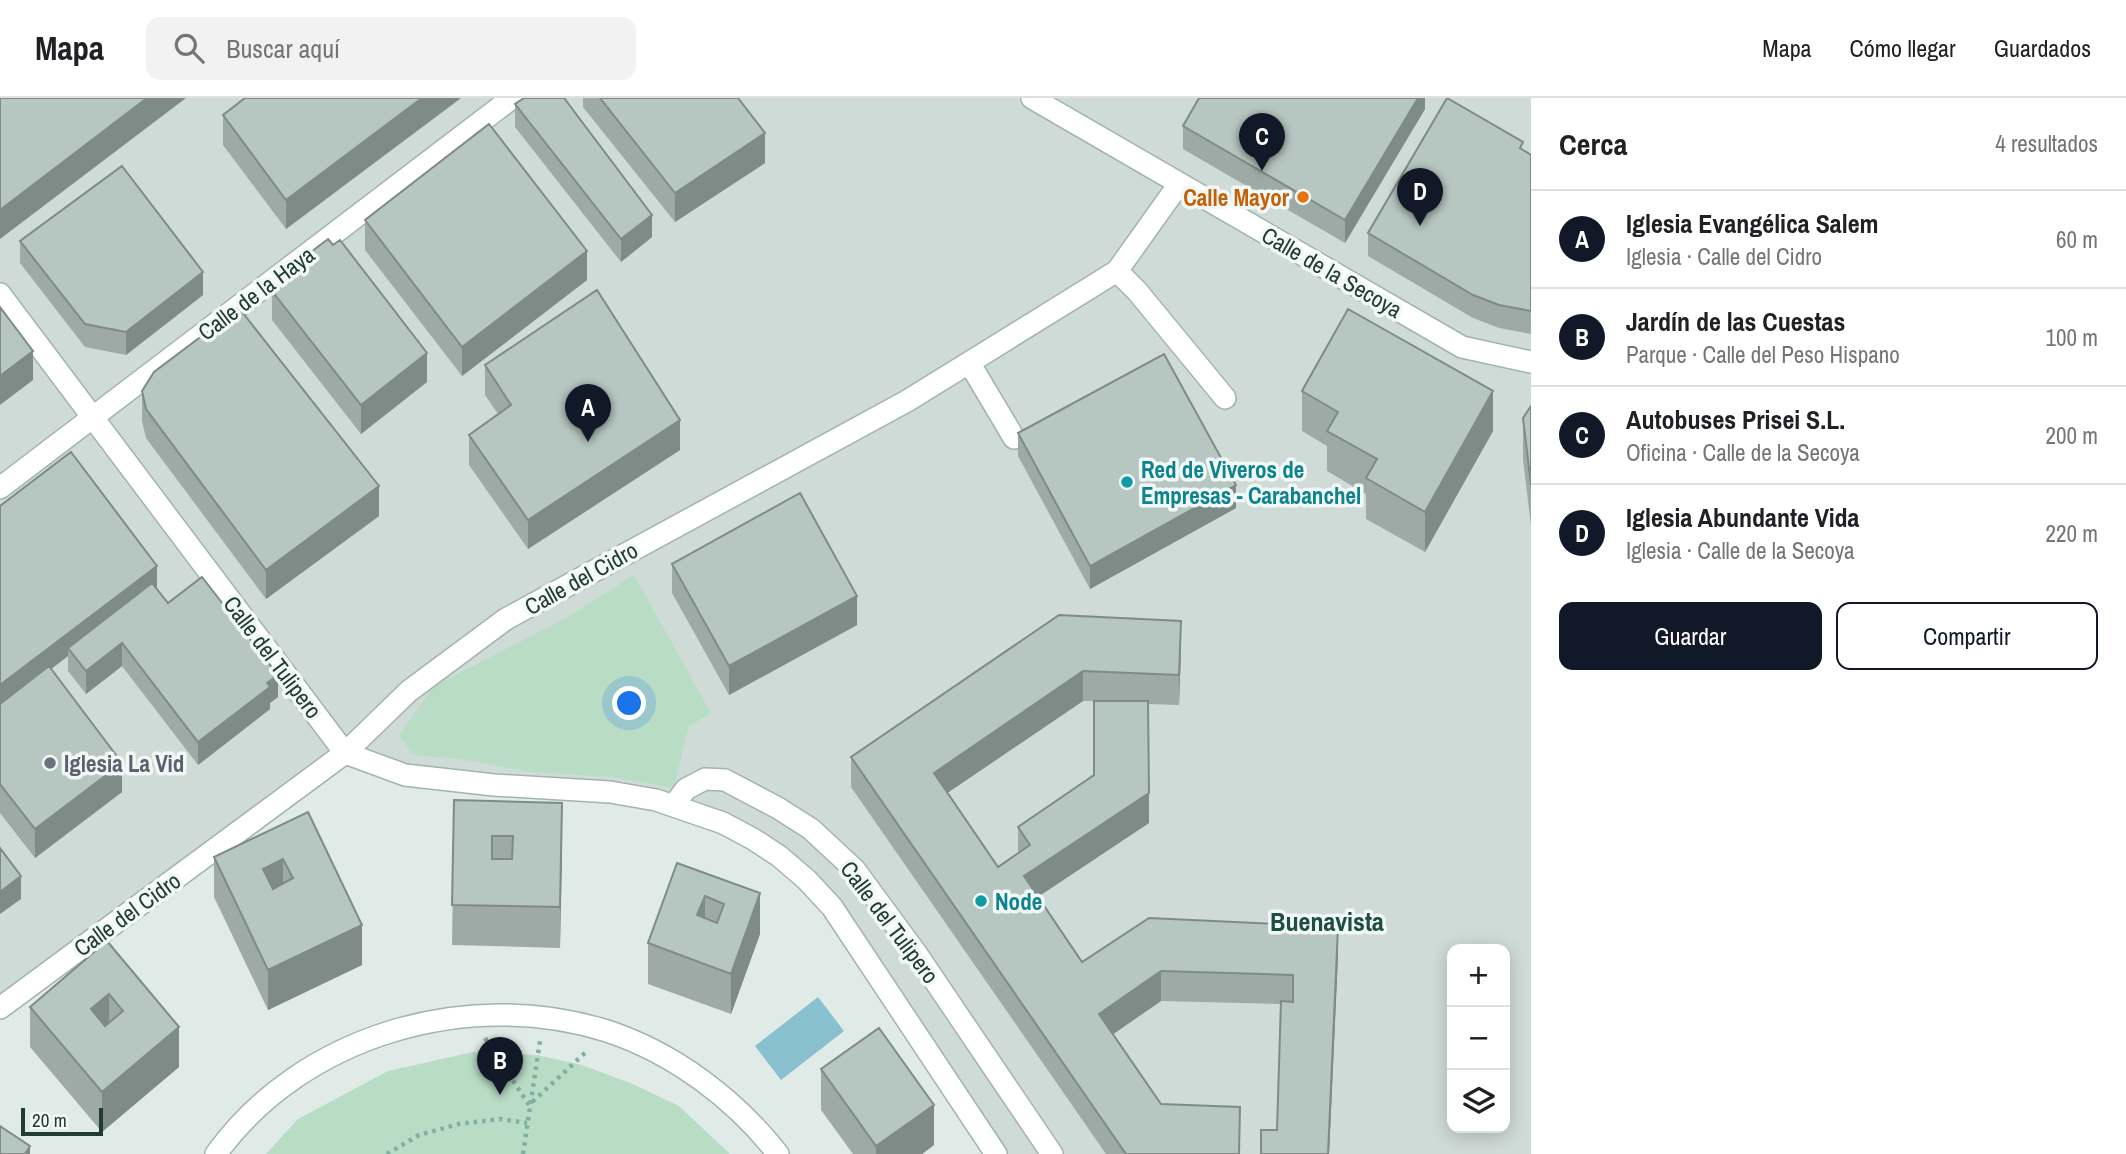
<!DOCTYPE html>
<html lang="es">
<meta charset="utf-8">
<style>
body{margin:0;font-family:"Archivo Narrow",sans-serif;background:#f2f2f2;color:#202124}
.controls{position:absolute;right:21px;bottom:21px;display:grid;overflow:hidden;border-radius:14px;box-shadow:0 4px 18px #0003}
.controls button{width:63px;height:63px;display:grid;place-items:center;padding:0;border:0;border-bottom:2px solid #e0e0e0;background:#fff;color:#202124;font:35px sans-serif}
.scale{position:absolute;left:21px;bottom:18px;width:82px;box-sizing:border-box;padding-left:7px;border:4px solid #213b36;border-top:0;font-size:19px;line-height:24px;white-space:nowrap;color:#213b36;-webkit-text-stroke:5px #f1f8f5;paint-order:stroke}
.you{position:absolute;left:630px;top:606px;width:24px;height:24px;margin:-18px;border:5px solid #fff;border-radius:50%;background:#1a73e8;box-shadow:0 0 0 10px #1a73e833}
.badge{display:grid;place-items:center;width:46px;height:46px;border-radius:50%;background:#111827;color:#fff;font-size:23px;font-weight:700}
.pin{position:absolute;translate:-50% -58px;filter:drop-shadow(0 2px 4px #0008)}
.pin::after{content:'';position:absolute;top:37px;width:24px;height:21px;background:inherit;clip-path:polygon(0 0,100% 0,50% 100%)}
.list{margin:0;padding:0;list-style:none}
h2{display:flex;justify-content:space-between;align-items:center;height:91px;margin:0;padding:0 28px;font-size:30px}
h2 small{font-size:23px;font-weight:400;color:#757577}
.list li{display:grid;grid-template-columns:46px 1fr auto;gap:21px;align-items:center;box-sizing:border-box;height:98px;padding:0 28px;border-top:2px solid #e0e0e0}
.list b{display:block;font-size:26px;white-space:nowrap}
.list p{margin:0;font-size:23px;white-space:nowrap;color:#757577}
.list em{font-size:23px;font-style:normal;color:#757577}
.actions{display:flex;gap:14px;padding:21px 28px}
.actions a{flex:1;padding:16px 0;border:2px solid #111827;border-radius:14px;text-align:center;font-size:24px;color:#111827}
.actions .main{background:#111827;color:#fff}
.icon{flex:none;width:38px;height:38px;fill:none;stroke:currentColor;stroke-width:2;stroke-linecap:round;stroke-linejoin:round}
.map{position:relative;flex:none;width:1531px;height:1056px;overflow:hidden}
header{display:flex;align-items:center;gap:42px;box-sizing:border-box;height:98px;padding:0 35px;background:#fff;border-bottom:2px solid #e0e0e0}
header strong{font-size:33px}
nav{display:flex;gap:38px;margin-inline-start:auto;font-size:24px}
.search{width:490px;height:63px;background:#f2f2f2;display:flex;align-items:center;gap:18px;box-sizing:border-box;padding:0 24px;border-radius:14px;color:#757577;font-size:26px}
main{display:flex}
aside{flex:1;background:#fff}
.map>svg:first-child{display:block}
.built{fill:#cfdbd6;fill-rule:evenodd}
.green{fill:#b9dcc5}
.water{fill:#89c0cf}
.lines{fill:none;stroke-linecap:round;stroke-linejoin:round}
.minor-casing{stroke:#a3b3ae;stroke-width:24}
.path{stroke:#81aea3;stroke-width:4.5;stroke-dasharray:3.5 5;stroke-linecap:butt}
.minor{stroke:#fff;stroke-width:21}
.wall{fill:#9daaa5;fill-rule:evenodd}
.shaded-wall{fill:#7f8b86}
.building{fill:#b6c6c0;stroke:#7f8b86;stroke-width:2;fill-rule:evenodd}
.food-dot{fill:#e8710a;stroke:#f1f8f5;stroke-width:2.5}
.culture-dot{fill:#0f9aa8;stroke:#f1f8f5;stroke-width:2.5}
.worship-dot{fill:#6b7280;stroke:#f1f8f5;stroke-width:2.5}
.labels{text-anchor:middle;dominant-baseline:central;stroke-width:7;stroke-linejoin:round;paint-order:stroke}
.food-label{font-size:23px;font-weight:bold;fill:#c56008;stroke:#f1f8f5;text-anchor:end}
.street-label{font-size:23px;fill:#213b36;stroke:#f1f8f5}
.culture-label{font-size:23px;font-weight:bold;fill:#0d838f;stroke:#f1f8f5;text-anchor:start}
.worship-label{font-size:23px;font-weight:bold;fill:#5b616d;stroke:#f1f8f5;text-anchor:start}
.quarter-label{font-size:26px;font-weight:bold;fill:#1e4d44;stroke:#f1f8f5}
</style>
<header>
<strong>Mapa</strong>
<div class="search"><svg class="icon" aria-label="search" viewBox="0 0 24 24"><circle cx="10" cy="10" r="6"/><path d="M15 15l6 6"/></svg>Buscar aquí</div>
<nav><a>Mapa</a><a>Cómo llegar</a><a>Guardados</a></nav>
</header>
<main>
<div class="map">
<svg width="1531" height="1056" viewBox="0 0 1531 1056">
<rect width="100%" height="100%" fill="#e0ebe7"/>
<path class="built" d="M0 0H1531V1056H996L807 782 694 714 494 687 345 655 0 910ZM1452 851H1505V1030H1452Z"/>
<path class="green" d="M634 477 711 615 688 629 674 690 612 679 531 674 460 661 414 657 399 637 434 588 568 519Z
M473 954 537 957 582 967 635 987 679 1008 730 1056H266L298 1021 388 973Z"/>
<path class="water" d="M818 899 844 933 781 982 755 948Z"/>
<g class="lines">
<defs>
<path id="minor" d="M1032 0 1462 249 1531 264
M1117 173 1137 193 1225 300
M0 196 345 655 405 677 494 687 610 694 656 702 723 725 753 741 779 758 807 782 832 809 996 1056
M970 266 1014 340
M0 390 512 0
M674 707 686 691 705 681 725 682 778 710 811 731 855 772 916 855 1052 1056
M0 910 345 655 409 593 506 521 907 303 1117 173 1179 86
M216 1056C302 937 468 889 607 933 674 955 735 1001 778 1056"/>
</defs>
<use href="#minor" class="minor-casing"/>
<path class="path" d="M485 940 529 1007 587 953
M387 1056 419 1037 459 1026 500 1021 527 1025
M523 1056 540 943"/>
<use href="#minor" class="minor"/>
</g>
<path class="wall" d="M461 0 286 131 223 47V17Z
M583 0H738L765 65 675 124 583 9Z
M1425 0V11L1345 145 1183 51V28Z
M515 6 652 139 621 164 515 29Z
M1523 52 1531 57V236L1499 230 1473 220 1368 158V135Z
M365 122 587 182 462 278 365 152Z
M20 143 203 197 126 257 85 249 20 165Z
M278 179 427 284 361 336 272 222V193L278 189Z
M485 267 680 352 528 451 469 367V337L498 316 485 297Z
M142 293 379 418 266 501 146 340 142 323Z
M1302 293 1493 333 1425 454 1366 421V396L1327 373V348L1302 333Z
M1531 308V428L1523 361V320Z
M1018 335 1236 410 1090 491 1018 358Z
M0 408 157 491 168 505 278 599 270 605V611L198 667 122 568 86 596 68 573V558L51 571 122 694 35 760 0 715Z
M672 466 857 527 729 597 672 495Z
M1059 517 1181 552 1179 607 1148 606 1149 725 1038 799 1082 864 1338 858 1329 1056H1261L1277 1032 1281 906 1161 903 1113 936 1161 1006 1240 1056H1106L851 689V659ZM1083 603H1094V677L1018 729V755L998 769 947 695Z
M454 702 562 745 560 850 452 847Z
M308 714 362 867 268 912 214 799V759Z
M677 765 760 836 731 916 648 886V845Z
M107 843 179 969 102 1034 30 949V909Z
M821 971 934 1047 922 1056H853L821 1012Z"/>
<path class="shaded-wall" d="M147 0H186L0 141V112Z
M422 0H461L286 131V102Z
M1418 0H1425V11L1345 145V122Z
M765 35V65L675 124V95Z
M652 117V139L621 164V141Z
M587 153V182L462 278V249Z
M203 174V197L126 257V234Z
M33 253V282L0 307V278Z
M427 255V284L361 336V307Z
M1493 293V333L1425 454V414Z
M680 322V352L528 451V422Z
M1236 387V410L1090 491V468Z
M379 388V418L266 501V472Z
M157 468V491L68 550V558L0 610V587Z
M857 498V527L729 597V568Z
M1181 523V552L1179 607V577Z
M122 545V568L86 596V573Z
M1083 573V603L934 704V675Z
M278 577V599L270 605V611L198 667V644Z
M122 665V694L35 760V731Z
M1149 695V725L1024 808V778Z
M562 705V745L560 850V809Z
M283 761V801L263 811V771Z
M21 778V801L0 816V794Z
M760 795V836L731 916V876Z
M705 798V838L697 817Z
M362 827V867L268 912V872Z
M1338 829V858L1329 1056H1328Z
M1161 873V903L1099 946V916Z
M109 896V937L91 911Z
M179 929V969L102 1034V994Z
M934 1007V1047L922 1056H876V1048Z
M30 1048V1056H25Z"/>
<path class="building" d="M0 0H147L0 112Z
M245 0H422L286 102 223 17Z
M524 0H564L652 117 621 141 515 6Z
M600 0H738L765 35 675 95Z
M1199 0H1418L1345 122 1183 28Z
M1447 0 1523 44 1520 50 1531 57V213L1499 207 1473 197 1368 135Z
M489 26 587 153 462 249 365 122Z
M122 68 203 174 126 234 85 226 20 143Z
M328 141 333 147 340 142 427 255 361 307 272 193 283 185 278 179Z
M597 192 680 322 528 422 469 337 511 307 485 267Z
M0 209 33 253 0 278Z
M239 210 379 388 266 472 146 311 142 293 154 274Z
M1348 211 1493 293 1425 414 1366 380 1377 361 1327 333 1338 314 1302 293Z
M1164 256 1236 387 1090 468 1018 335Z
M1531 308V387L1523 320Z
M71 354 157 468 0 587V408Z
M800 395 857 498 729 568 672 466Z
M202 479 278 577 267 585 270 589 198 644 122 545 86 573 68 550 152 485 168 505Z
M1059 517 1181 523 1179 577 1083 573 934 675 998 769 1030 747 1018 729 1094 677V603H1148L1149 695 1024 778 1082 864 1149 820 1338 829 1328 1056H1261V1032H1277L1281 903 1293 904V877L1161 873 1099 916 1161 1006 1240 1009 1239 1056H1126L851 659Z
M49 568 122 665 35 731 0 686V606Z
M454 702 562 705 560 809 452 807ZM492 738H513L512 761H492Z
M308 714 362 827 268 872 214 759ZM283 761 293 780 273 791 263 771Z
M0 750 21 778 0 794Z
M677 765 760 795 731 876 648 845ZM705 798 724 806 717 825 697 817Z
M107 843 179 929 102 994 30 909ZM109 896 123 913 105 928 91 911Z
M879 930 934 1007 876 1048 821 971Z
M0 1028 30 1048 25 1056H0Z"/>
<circle class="food-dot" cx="1303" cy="99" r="7"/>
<g class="culture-dot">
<circle cx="1127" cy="384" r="7"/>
<circle cx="981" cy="803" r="7"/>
</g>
<circle class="worship-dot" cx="50" cy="665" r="7"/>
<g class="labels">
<g class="food-label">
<text x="1289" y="99">Calle Mayor</text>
</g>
<g class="street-label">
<text transform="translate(1332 174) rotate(30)">Calle de la Secoya</text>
<text transform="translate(256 195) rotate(-37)">Calle de la Haya</text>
<text transform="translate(581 480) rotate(-29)">Calle del Cidro</text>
<text transform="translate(273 559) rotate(53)">Calle del Tulipero</text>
<text transform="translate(127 816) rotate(-36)">Calle del Cidro</text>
<text transform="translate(890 824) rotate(53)">Calle del Tulipero</text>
</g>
<g class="culture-label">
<text x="1141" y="371">Red de Viveros de<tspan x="1141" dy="26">Empresas - Carabanchel</tspan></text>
<text x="995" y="803">Node</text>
</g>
<g class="worship-label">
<text x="64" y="665">Iglesia La Vid</text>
</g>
<g class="quarter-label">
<text x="1327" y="823">Buenavista</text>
</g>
</g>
</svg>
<div class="controls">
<button>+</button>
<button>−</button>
<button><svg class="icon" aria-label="layers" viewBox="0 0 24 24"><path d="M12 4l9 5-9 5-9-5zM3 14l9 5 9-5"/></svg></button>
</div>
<div class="scale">20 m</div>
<div class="you"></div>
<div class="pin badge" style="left:588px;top:344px">A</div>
<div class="pin badge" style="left:500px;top:997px">B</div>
<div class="pin badge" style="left:1262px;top:73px">C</div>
<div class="pin badge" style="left:1420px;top:128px">D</div>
</div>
<aside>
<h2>Cerca<small>4 resultados</small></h2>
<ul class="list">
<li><span class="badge">A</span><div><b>Iglesia Evangélica Salem</b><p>Iglesia · Calle del Cidro</p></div><em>60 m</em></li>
<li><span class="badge">B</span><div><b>Jardín de las Cuestas</b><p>Parque · Calle del Peso Hispano</p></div><em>100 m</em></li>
<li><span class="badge">C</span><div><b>Autobuses Prisei S.L.</b><p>Oficina · Calle de la Secoya</p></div><em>200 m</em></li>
<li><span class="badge">D</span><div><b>Iglesia Abundante Vida</b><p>Iglesia · Calle de la Secoya</p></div><em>220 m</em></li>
</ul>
<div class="actions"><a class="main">Guardar</a><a>Compartir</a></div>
</aside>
</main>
